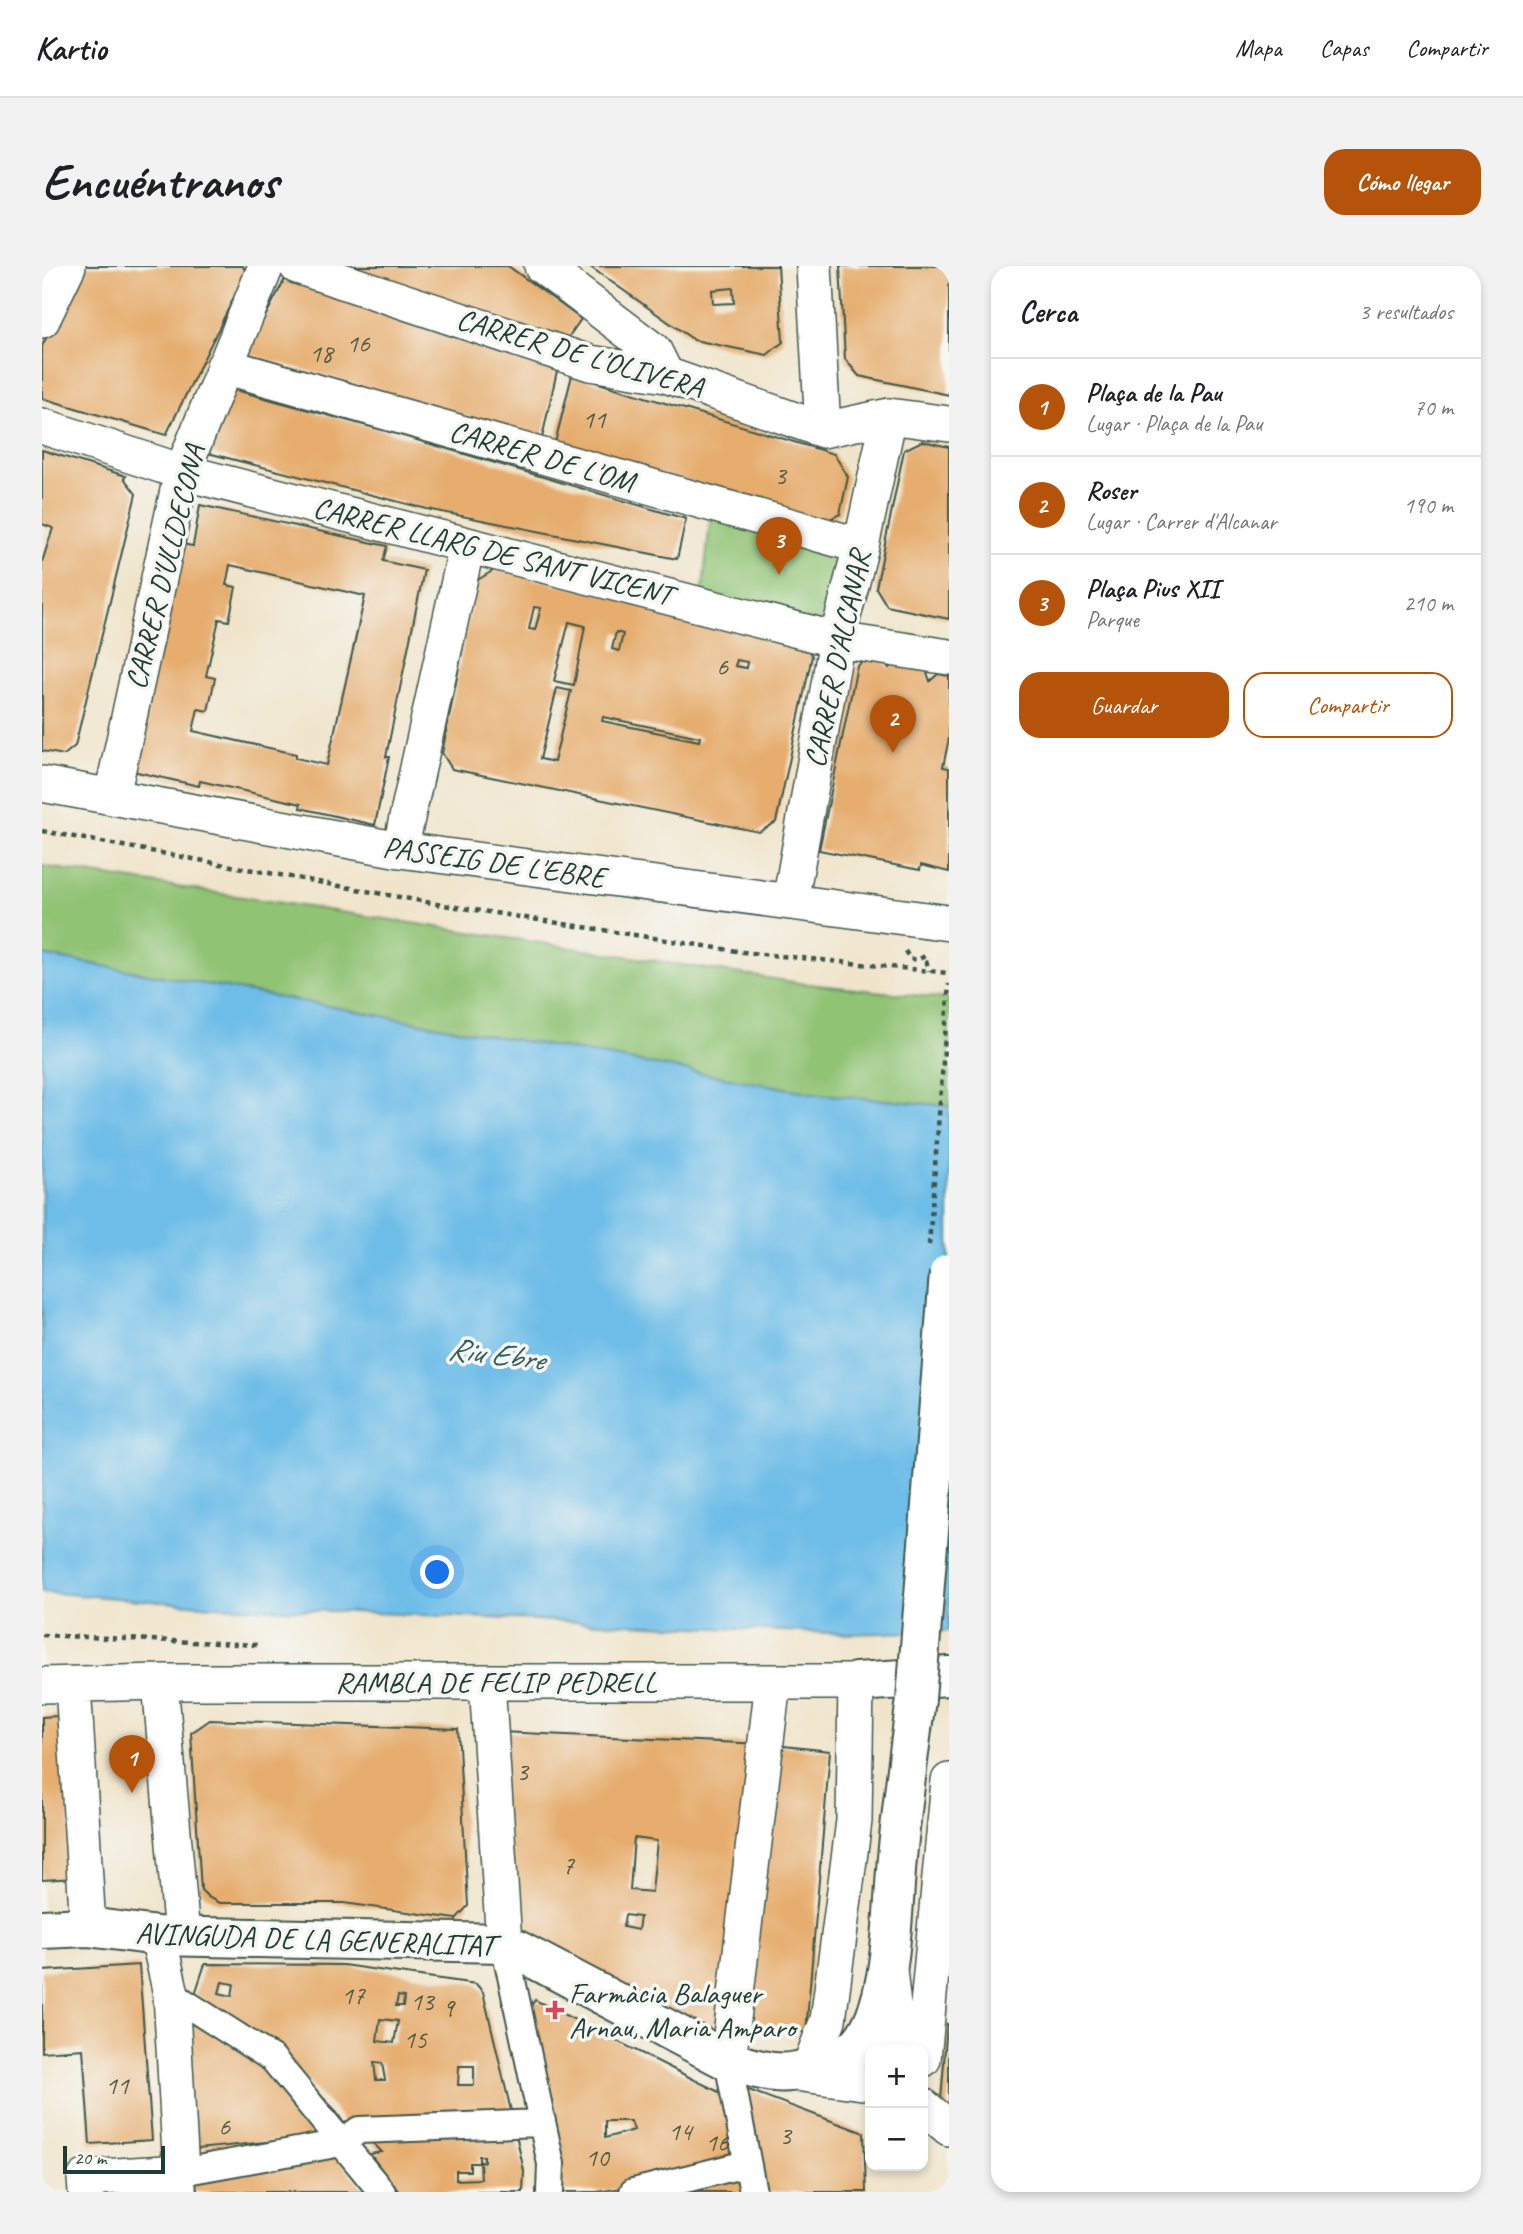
<!DOCTYPE html>
<html lang="es">
<meta charset="utf-8">
<style>
body{margin:0;font-family:Caveat,sans-serif;background:#f2f2f2;color:#202124}
.controls{position:absolute;right:21px;bottom:21px;display:grid;overflow:hidden;border-radius:14px;box-shadow:0 4px 10px #0003}
.controls button{width:63px;height:63px;display:grid;place-items:center;padding:0;border:0;border-bottom:2px solid #e0e0e0;background:#fff;color:#202124;font:35px sans-serif}
.scale{position:absolute;left:21px;bottom:18px;width:102px;box-sizing:border-box;padding-left:7px;border:4px solid #1f3d34;border-top:0;font-size:19px;line-height:24px;white-space:nowrap;color:#1f3d34;-webkit-text-stroke:5px #f6f6f2;paint-order:stroke}
.you{position:absolute;left:396px;top:1307px;width:24px;height:24px;margin:-18px;border:5px solid #fff;border-radius:50%;background:#1a73e8;box-shadow:0 0 0 10px #1a73e833}
.badge{display:grid;place-items:center;width:46px;height:46px;border-radius:50%;background:#b45309;color:#fff;font-size:23px;font-weight:700}
.pin{position:absolute;translate:-50% -58px;filter:drop-shadow(0 2px 4px #0008)}
.pin::after{content:'';position:absolute;top:37px;width:24px;height:21px;background:inherit;clip-path:polygon(0 0,100% 0,50% 100%)}
.list{margin:0;padding:0;list-style:none}
h2{display:flex;justify-content:space-between;align-items:center;height:91px;margin:0;padding:0 28px;font-size:30px}
h2 small{font-size:23px;font-weight:400;color:#757577}
.list li{display:grid;grid-template-columns:46px 1fr auto;gap:21px;align-items:center;box-sizing:border-box;height:98px;padding:0 28px;border-top:2px solid #e0e0e0}
.list b{display:block;font-size:26px;white-space:nowrap}
.list p{margin:0;font-size:23px;white-space:nowrap;color:#757577}
.list em{font-size:23px;font-style:normal;color:#757577}
.actions{display:flex;gap:14px;padding:21px 28px}
.actions a{flex:1;padding:16px 0;border:2px solid #b45309;border-radius:21px;text-align:center;font-size:24px;color:#b45309}
.actions .main{background:#b45309;color:#fff}
.map{position:relative;flex:none;width:907px;height:1926px;overflow:hidden;border-radius:21px}
header{display:flex;align-items:center;gap:42px;box-sizing:border-box;height:98px;padding:0 35px;background:#fff;border-bottom:2px solid #e0e0e0}
header strong{font-size:33px}
nav{display:flex;gap:38px;margin-inline-start:auto;font-size:24px}
.intro{display:flex;align-items:center;justify-content:space-between;box-sizing:border-box;height:168px;padding:0 42px}
h1{margin:0;font-size:49px}
.button{padding:18px 32px;border-radius:21px;background:#b45309;color:#fff;font-size:24px;font-weight:700}
main{display:flex;gap:42px;padding:0 42px}
aside{flex:1;background:#fff;border-radius:21px;box-shadow:0 4px 10px #0003}
.map>svg:first-child{display:block}
.green{fill:#91c374;stroke:#588054;stroke-width:2}
.water{fill:#6ebde8;stroke:#467d8e;stroke-width:2}
.building{fill:#e6ad6e;fill-rule:evenodd}
.lines{fill:none;stroke-linecap:round;stroke-linejoin:round}
.pedestrian-casing{stroke:#3e564a;stroke-width:30}
.minor-casing{stroke:#3e564a;stroke-width:38}
.tertiary-casing{stroke:#3e564a;stroke-width:42}
.path{stroke:#3e564a;stroke-width:4.5;stroke-dasharray:5 5;stroke-linecap:butt}
.pedestrian{stroke:#fff;stroke-width:26}
.minor{stroke:#fff;stroke-width:35}
.tertiary{stroke:#fff;stroke-width:38}
.tertiary-bridge-casing{stroke:#3e564a;stroke-width:42;stroke-linecap:butt}
.path-bridge{stroke:#3e564a;stroke-width:4.5;stroke-dasharray:5 5;stroke-linecap:butt}
.tertiary-bridge{stroke:#fff;stroke-width:38}
.poi-dot{fill:#d1495b;stroke:#f6f6f2;stroke-width:2.5}
.labels{text-anchor:middle;dominant-baseline:central;stroke-width:7;stroke-linejoin:round;paint-order:stroke}
.number-label{font-size:26px;fill:#515942}
.street-label{font-size:30px;fill:#1f3d34;stroke:#f6f6f2}
.poi-label{font-size:30px;fill:#1f3d34;stroke:#f6f6f2;text-anchor:start}
.water-label{font-size:32px;font-style:italic;fill:#335d61;stroke:#f6f6f2}
</style>
<header>
<strong>Kartio</strong>
<nav><a>Mapa</a><a>Capas</a><a>Compartir</a></nav>
</header>
<div class="intro"><h1>Encuéntranos</h1><a class="button">Cómo llegar</a></div>
<main>
<div class="map">
<svg width="907" height="1926" viewBox="0 0 907 1926">
<rect width="100%" height="100%" fill="#f6f6f2"/>
<filter id="ink" filterUnits="userSpaceOnUse"><feTurbulence type="fractalNoise" baseFrequency=".0143" numOctaves="2"/><feDisplacementMap in="SourceGraphic" scale="14" xChannelSelector="R" yChannelSelector="G"/><feConvolveMatrix kernelMatrix="1 2 1 2 8 2 1 2 1" color-interpolation-filters="sRGB"/></filter>
<filter id="wash" filterUnits="userSpaceOnUse"><feTurbulence type="fractalNoise" baseFrequency=".00686" numOctaves="4" result="noise"/><feDisplacementMap in="SourceGraphic" scale="28" xChannelSelector="R" yChannelSelector="G"/><feGaussianBlur stdDeviation="1.57" result="paint"/><feColorMatrix in="noise" values="0 0 0 0 0 0 0 0 0 0 0 0 0 0 0 0 0 1.4 0 .05"/><feComposite in="paint" operator="in"/></filter>
<g filter="url(#wash)">
<rect width="100%" height="100%" fill="#f0e4ca"/>
<path class="green" d="M670 238 819 280 795 374 659 339Z
M0 600 757 717 907 733V840L776 828 0 689Z"/>
<path class="water" d="M0 689 776 828 907 840V1365L808 1368 172 1340 0 1326Z"/>
<g id="blocks">
<path class="building" d="M41 0H201L204 7 124 169 0 132V80Z
M301 0H466L539 53 523 76Z
M547 0H736L741 76 725 89 652 74ZM691 22 692 37 671 38 670 24Z
M798 0H907V129L817 110 803 93Z
M245 9 515 105 500 172 204 87Z
M530 109 792 188 806 211 798 248 784 255 513 177Z
M186 122 344 165 644 253 635 293 385 243 158 185Z
M880 175 907 181V353L845 340 834 322 862 184Z
M0 184 84 210 82 212 94 228 33 480 22 489 0 485V296L11 262 0 258Z
M158 239 345 280 341 295 382 304 344 491H347L333 559 258 542 259 538 158 515 157 520 86 504 139 278 151 280ZM188 299 323 330 285 499 254 492V488L151 465 156 443 166 445 173 412 164 410 177 353 187 355 194 321 184 319Z
M452 304 758 372 770 390 734 556 717 566 410 503 400 487 434 315ZM492 341 499 342 493 364 487 363ZM527 356 543 360 532 419 512 415ZM574 366 581 368 577 385 570 383ZM695 394 705 396 704 402 693 400ZM515 422 529 425 512 496 498 493ZM561 451 658 471 657 475 560 455Z
M828 391 842 395 847 402 850 399 884 404 888 415 896 408 907 410V472L901 501 907 502V606L879 599 878 604 777 584 815 400Z
M16 1450 34 1612 0 1614V1451Z
M168 1454 416 1463 426 1640 414 1653 302 1637H177L166 1631 159 1624 149 1467Z
M456 1466 720 1478 683 1778 467 1671ZM592 1572 615 1575 610 1626 588 1624ZM583 1649 598 1651 596 1664 581 1661Z
M732 1479 788 1485 764 1766 697 1759Z
M163 1698 301 1699 434 1718 441 1726 470 1849 305 1862 293 1844 239 1789 153 1728ZM180 1716 192 1718 190 1730 177 1727ZM356 1730 362 1731 361 1740H354ZM338 1753 356 1755 352 1777 335 1775ZM332 1796 340 1797 343 1814H334ZM417 1800H432V1819H416Z
M97 1699 110 1874 48 1878 41 1783 0 1786V1705Z
M493 1734 677 1826 691 1854 698 1893 580 1922 555 1926H516L482 1749ZM563 1855H589L592 1864 563 1872Z
M151 1756 217 1795 283 1870 146 1884 141 1763Z
M905 1758 907 1759V1847L899 1835Z
M704 1823 822 1867 824 1926H717Z
M473 1864 482 1905 481 1926H357L328 1888 340 1886 325 1871ZM437 1890H442V1896H438L439 1913 414 1914V1905H428V1897H437Z
M293 1889 325 1926H149L147 1905Z
M699 1904 704 1926H617Z"/>
</g>
</g>
<g filter="url(#ink)">
<use href="#blocks" fill-opacity="0" stroke="#3e564a" stroke-width="2"/>
<g class="lines">
<defs>
<path id="pedestrian" d="M462 1677 509 1898 508 1926
M129 1728 231 1793 340 1926
M686 1795 711 1926
M141 1926 139 1906 299 1877 317 1864 500 1857
M591 1926 704 1898"/>
<path id="minor" d="M255 0 548 97 624 109 781 164
M500 0 612 85 624 109
M772 0 781 164
M0 54 26 0
M182 100 819 280
M0 160 140 206 795 374 907 391
M781 164 847 150 907 158
M0 518 358 584 907 657
M70 530 140 206 224 0
M358 584 425 279
M748 636 795 374 819 280 847 150
M118 1416 140 1670
M445 1416 462 1677
M0 1419 118 1416H814L812 1555 786 1754 767 1803
M31 1419 46 1661
M847 1704 856 1784
M881 1793 907 1515
M686 1795 731 1416
M753 1807 828 1817
M881 1840 907 1862
M44 1926 43 1912 139 1906 129 1728 116 1670"/>
<path id="tertiary" d="M814 1416 907 1410
M0 1663 46 1661 116 1670 462 1677 686 1795C732 1808 744 1813 789 1794 798 1791 811 1785 817 1778 852 1739 850 1643 855 1592 860 1539 867 1486 874 1433"/>
</defs>
<use href="#pedestrian" class="pedestrian-casing"/>
<use href="#minor" class="minor-casing"/>
<use href="#tertiary" class="tertiary-casing"/>
<path class="path" d="M0 565 395 638 701 686 907 707
M863 685 868 693 875 694 883 690 887 705
M0 1369 217 1379
M22 1785V1786"/>
<use href="#pedestrian" class="pedestrian"/>
<use href="#minor" class="minor"/>
<use href="#tertiary" class="tertiary"/>
<defs>
<path id="tertiary-bridge" d="M874 1433 907 1007"/>
</defs>
<use href="#tertiary-bridge" class="tertiary-bridge-casing"/>
<path class="path-bridge" d="M887 979 907 718"/>
<use href="#tertiary-bridge" class="tertiary-bridge"/>
</g>
</g>
<path class="poi-dot" d="M509.5 1733.5h7v7h7v7h-7v7h-7v-7h-7v-7h7z"/>
<g class="labels">
<g class="number-label">
<text x="316" y="77">16</text>
<text x="279" y="87">18</text>
<text x="552" y="153">11</text>
<text x="738" y="209">3</text>
<text x="680" y="400">6</text>
<text x="480" y="1505">3</text>
<text x="526" y="1599">7</text>
<text x="311" y="1729">17</text>
<text x="380" y="1735">13</text>
<text x="406" y="1741">9</text>
<text x="373" y="1773">15</text>
<text x="75" y="1819">11</text>
<text x="182" y="1860">6</text>
<text x="638" y="1865">14</text>
<text x="743" y="1869">3</text>
<text x="675" y="1876">16</text>
<text x="555" y="1891">10</text>
</g>
<g class="street-label">
<text transform="translate(538 87) rotate(16)">CARRER DE L'OLIVERA</text>
<text transform="translate(500 190) rotate(16)">CARRER DE L'OM</text>
<text transform="translate(451 285) rotate(14)">CARRER LLARG DE SANT VICENT</text>
<text transform="translate(123 301) rotate(-76)">CARRER D'ULLDECONA</text>
<text transform="translate(795 393) rotate(-78)">CARRER D'ALCANAR</text>
<text transform="translate(452 596) rotate(8)">PASSEIG DE L'EBRE</text>
<text x="454" y="1416">RAMBLA DE FELIP PEDRELL</text>
<text transform="translate(273 1673) rotate(2)">AVINGUDA DE LA GENERALITAT</text>
</g>
<g class="poi-label">
<text x="527" y="1727">Farmàcia Balaguer<tspan x="527" dy="34">Arnau, Maria Amparo</tspan></text>
</g>
<g class="water-label">
<text transform="translate(454 1088) rotate(7)">Riu Ebre</text>
</g>
</g>
</svg>
<div class="controls">
<button>+</button>
<button>−</button>
</div>
<div class="scale">20 m</div>
<div class="you"></div>
<div class="pin badge" style="left:90px;top:1527px">1</div>
<div class="pin badge" style="left:851px;top:487px">2</div>
<div class="pin badge" style="left:737px;top:309px">3</div>
</div>
<aside>
<h2>Cerca<small>3 resultados</small></h2>
<ul class="list">
<li><span class="badge">1</span><div><b>Plaça de la Pau</b><p>Lugar · Plaça de la Pau</p></div><em>70 m</em></li>
<li><span class="badge">2</span><div><b>Roser</b><p>Lugar · Carrer d'Alcanar</p></div><em>190 m</em></li>
<li><span class="badge">3</span><div><b>Plaça Pius XII</b><p>Parque</p></div><em>210 m</em></li>
</ul>
<div class="actions"><a class="main">Guardar</a><a>Compartir</a></div>
</aside>
</main>
